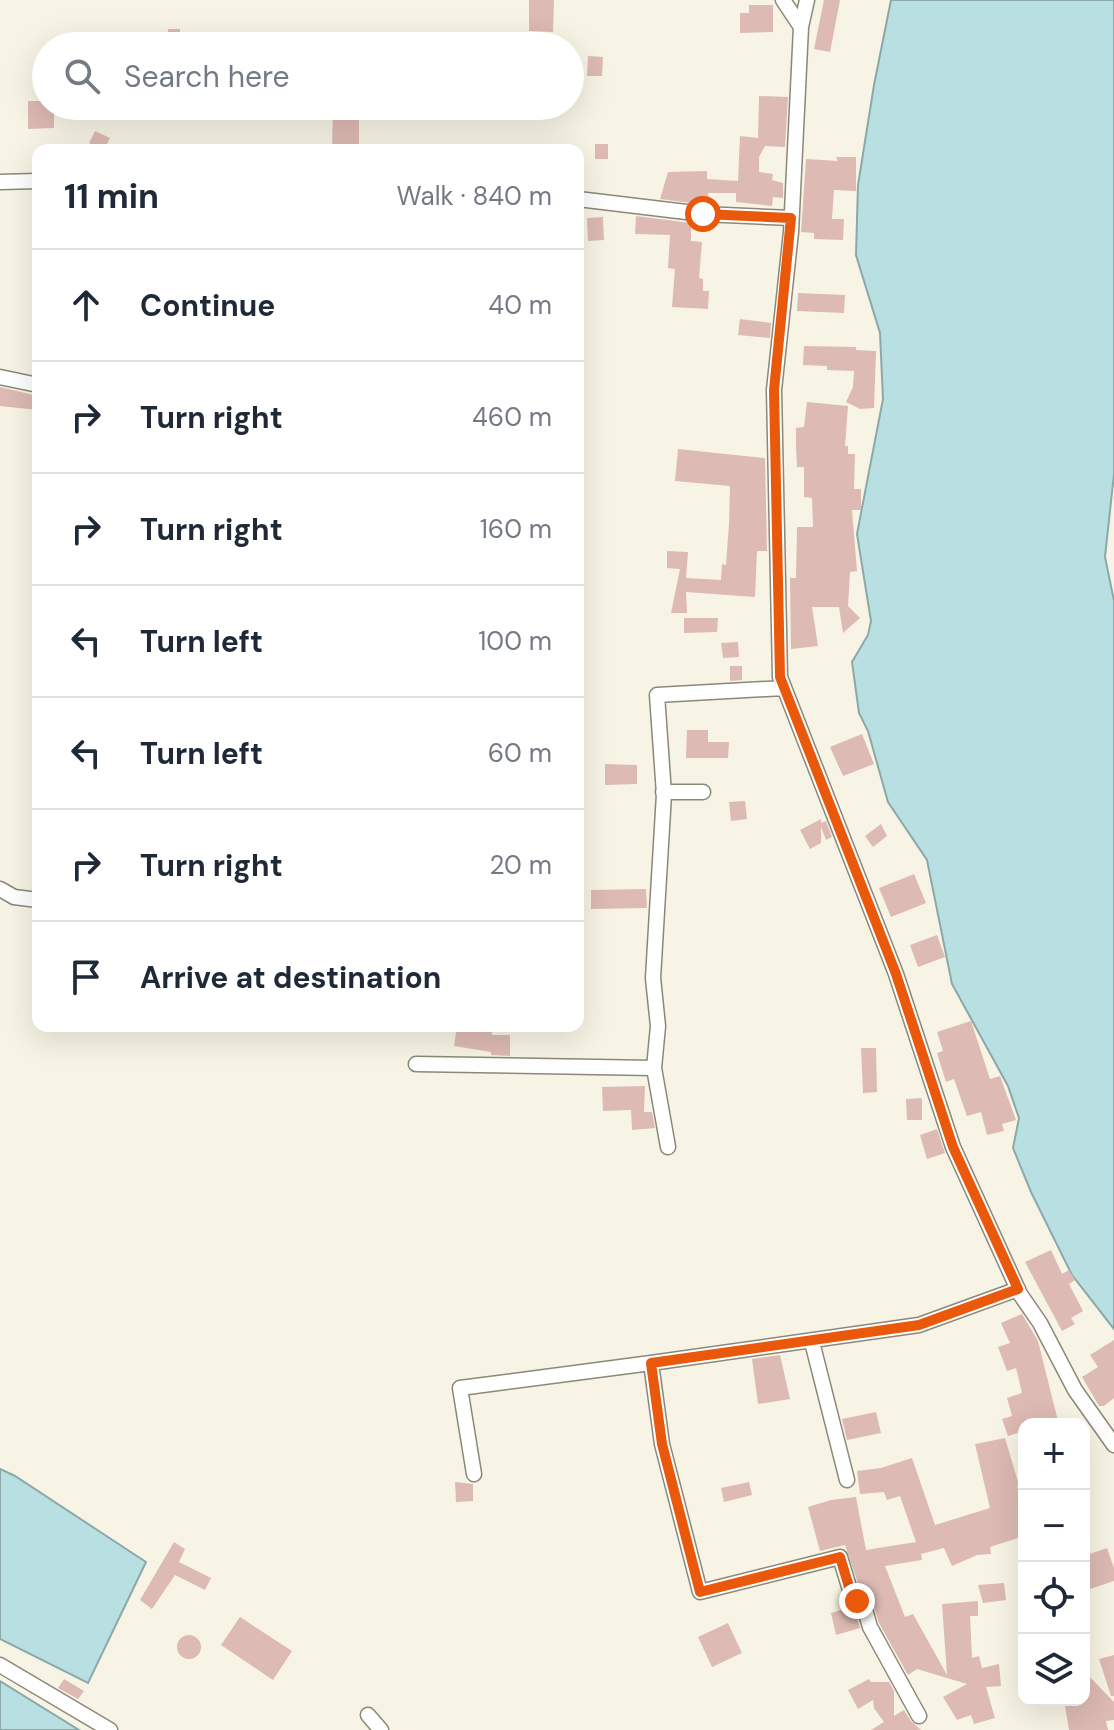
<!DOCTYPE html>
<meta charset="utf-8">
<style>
body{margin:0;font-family:"DM Sans",sans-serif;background:#f6f6f7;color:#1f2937}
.controls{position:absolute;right:24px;bottom:24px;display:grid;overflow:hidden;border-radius:16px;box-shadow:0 8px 32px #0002}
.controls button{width:72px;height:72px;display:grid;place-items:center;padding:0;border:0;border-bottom:2px solid #e0e1e3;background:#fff;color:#1f2937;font:40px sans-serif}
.stop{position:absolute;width:24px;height:24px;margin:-18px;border:6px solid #ea580c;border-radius:50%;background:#fff}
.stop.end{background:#ea580c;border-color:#fff;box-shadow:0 2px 8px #0008}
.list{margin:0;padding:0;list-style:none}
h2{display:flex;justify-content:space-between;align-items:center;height:104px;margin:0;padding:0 32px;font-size:34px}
h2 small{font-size:26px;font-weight:400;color:#747a83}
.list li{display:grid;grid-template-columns:52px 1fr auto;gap:24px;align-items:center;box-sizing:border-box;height:112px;padding:0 32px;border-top:2px solid #e0e1e3}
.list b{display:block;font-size:30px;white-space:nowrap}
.list em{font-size:26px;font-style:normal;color:#747a83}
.icon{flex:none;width:44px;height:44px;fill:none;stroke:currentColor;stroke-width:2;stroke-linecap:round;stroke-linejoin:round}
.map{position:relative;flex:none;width:1114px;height:1730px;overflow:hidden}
.search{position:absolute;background:#fff;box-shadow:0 8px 32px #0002;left:32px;top:32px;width:552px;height:88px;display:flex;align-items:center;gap:20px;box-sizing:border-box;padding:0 28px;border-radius:44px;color:#747a83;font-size:30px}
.panel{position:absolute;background:#fff;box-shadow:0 8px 32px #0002;left:32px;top:144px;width:552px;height:888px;border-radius:16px}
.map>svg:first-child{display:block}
.water{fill:#b8e0e3;stroke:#8ca8a8;stroke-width:2}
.building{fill:#ddbab3}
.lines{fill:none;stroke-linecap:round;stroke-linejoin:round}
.minor-casing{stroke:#8b887a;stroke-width:17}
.minor{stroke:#fff;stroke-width:14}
.route{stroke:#ea580c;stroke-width:10}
</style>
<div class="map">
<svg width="1114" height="1730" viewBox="0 0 1114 1730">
<rect width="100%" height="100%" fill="#f7f4e5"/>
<path class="water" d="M891 0H1114V474L1105 557 1114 601V1329L1072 1275 1031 1192 1013 1148 1019 1118 1008 1086 952 984 927 860 888 802 868 731 859 713 852 662 868 635 871 621 857 534 883 399 880 333 856 255 858 185 874 85Z
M0 1469 15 1476 146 1562 88 1683 0 1639Z
M0 1681 79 1730H0Z"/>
<path class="building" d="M529 0H554L553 32 529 31Z
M824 0H840L830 52 814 49Z
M749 5H773V32L740 33V13H749Z
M168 29H180V46H167Z
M125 32 126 46H99L98 33Z
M588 56 603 57 602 76H587Z
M759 96 788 97 785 147 765 146 759 157V172L773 174 772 180 783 183V198L773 197 772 206 736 202V193H708V201L691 203 660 199 668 172 707 171V179L738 181 740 136 758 138Z
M28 101H46V106H54V128L28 129Z
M333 106H359V150H332Z
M95 131 110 138 104 150 89 143Z
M595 144H608V159H595Z
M836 157H856V191L834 190 832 219H844L843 240 814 239V233L801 232 806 159 838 161Z
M636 216 691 223V241L702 242 699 278 703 279V291H709L708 309 672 307 675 269 668 268 670 235 635 234Z
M603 217 604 240 588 241 587 218Z
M798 293 845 295 844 313 797 311Z
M740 319 771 323 770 338 738 335Z
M804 346 856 347V350L876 351 874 408 860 409 846 402 853 387 854 371 827 370V366L803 365Z
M0 387 38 396V410L0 406Z
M807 402 848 406 845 446H848V454H855L854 489H861V510H852L857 571 850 572 848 606 860 618 843 633 839 607H812L818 646 791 649 790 578H796L797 527H813L812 498 804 497V467H797L796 448V428L804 427Z
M678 449 765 458 767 551H757L755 597 686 592 687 613H671L680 569 667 568V551L688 552 686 578 721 580 722 564 726 565 729 524 730 486 675 481Z
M684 618H718L717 632 684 633Z
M738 642 739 657 723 658 721 643Z
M730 666H742V680L730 681Z
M687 730H708V742H729L728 758H686Z
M862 734 874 764 843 776 830 747Z
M605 764 637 765V784L605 785Z
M745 801 747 819 731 821 729 802Z
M821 819V823L826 821 832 837 826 840 821 827V843L810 849 800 830Z
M881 824 887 836 873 847 865 836Z
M914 874 926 903 891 917 879 888Z
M646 889 647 908 591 909V890Z
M937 935 945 957 918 967 910 945Z
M971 1021 990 1079 1000 1076 1016 1120 1002 1124 1004 1131 987 1135 981 1112 967 1116 954 1079 946 1082 937 1053 943 1051 937 1032Z
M457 1026H491L492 1035H510V1056L491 1055V1052L454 1046Z
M861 1048H876L877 1092 863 1093Z
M645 1086 644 1112H652L655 1128 632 1130 631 1110 603 1111 602 1087Z
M922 1098V1120H907L906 1099Z
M937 1129 945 1153 927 1159 920 1135Z
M1051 1250 1062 1274 1069 1270 1075 1280 1069 1284 1083 1311 1071 1318 1075 1324 1062 1331 1025 1262Z
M1022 1314 1038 1341 1058 1421 1047 1424H1024V1431L1008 1436 1002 1419 1012 1416 1007 1398 1022 1393 1016 1368 1007 1371 998 1347 1010 1343 1001 1323Z
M1114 1340V1398L1104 1406H1099L1082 1377 1098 1367 1090 1355Z
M780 1355 790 1399 758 1404 752 1359Z
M876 1412 881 1433 847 1440 842 1419Z
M1005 1438 1019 1485 1017 1486 1024 1512V1536L990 1547 991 1554 977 1555 952 1566 944 1548 921 1554 922 1560 885 1566 905 1617 913 1614 947 1675 942 1604 978 1601V1616H970L972 1658 979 1656 982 1668 999 1664 1001 1686 986 1687 995 1718 974 1724 971 1715 957 1720 943 1697 967 1684 917 1669 908 1675 879 1623 871 1596 866 1590 860 1589 845 1545 820 1551 808 1507 831 1500 856 1497 866 1550 916 1542 900 1496 887 1500 884 1492 860 1494 857 1471 881 1468 912 1458 935 1525 990 1508 975 1444Z
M455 1482 473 1484V1501L456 1502Z
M749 1482 752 1495 724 1502 721 1488Z
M174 1542 185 1549 179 1562 211 1578 205 1590 175 1575 152 1609 140 1600Z
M1107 1548 1114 1568V1581L1084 1591V1556Z
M1004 1583 1006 1600 983 1603 978 1585Z
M848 1608 855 1610 860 1628 836 1635 831 1613Z
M240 1617 292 1651 273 1680 221 1645Z
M728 1623 742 1653 712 1667 698 1637Z
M177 1647a12 12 0 1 1 24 0a12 12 0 1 1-24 0Z
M1114 1655V1696H1111L1099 1659Z
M1084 1671 1114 1702V1720L1106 1721 1108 1730H1069L1064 1700H1084Z
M64 1679 84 1691 78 1699 58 1688Z
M869 1679 871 1682H889L894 1691V1716L904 1710 911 1721 921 1730H871L884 1722 874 1708 873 1700 858 1709 848 1690Z"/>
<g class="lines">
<defs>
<path id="minor" d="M783 0 801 27 791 232 774 390 780 677 896 974 953 1147 1020 1294 1040 1323 1075 1390 1114 1445
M801 27 807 0
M0 182 38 181
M578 199 703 214 791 218
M0 377 38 385
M663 792H703
M0 889 14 897 38 900
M416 1064 654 1068
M668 1147 654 1068 658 1026 653 978 664 794 657 695 784 688
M812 1342 847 1480
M474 1474 460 1388 651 1363
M0 1665 110 1730
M368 1715 381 1730
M919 1716 870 1627 862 1599 853 1600 840 1557 700 1592 662 1444 651 1363 919 1325 1018 1289"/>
</defs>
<use href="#minor" class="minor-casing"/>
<use href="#minor" class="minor"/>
</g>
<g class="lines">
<path class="route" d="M703 214 791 218 774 390 780 677 896 974 953 1147 1018 1289 919 1325 651 1363 662 1444 700 1592 840 1557 853 1600 857 1601"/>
</g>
</svg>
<div class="controls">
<button>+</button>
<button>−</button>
<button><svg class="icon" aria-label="locate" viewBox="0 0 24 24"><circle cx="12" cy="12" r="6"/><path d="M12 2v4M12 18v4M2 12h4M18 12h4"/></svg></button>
<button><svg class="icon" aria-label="layers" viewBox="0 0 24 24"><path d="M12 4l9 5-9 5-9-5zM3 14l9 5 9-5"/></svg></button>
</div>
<div class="stop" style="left:703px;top:214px"></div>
<div class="stop end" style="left:857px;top:1601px"></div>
<div class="search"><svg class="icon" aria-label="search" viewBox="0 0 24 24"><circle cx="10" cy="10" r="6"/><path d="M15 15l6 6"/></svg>Search here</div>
<section class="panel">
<h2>11 min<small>Walk · 840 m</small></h2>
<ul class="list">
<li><svg class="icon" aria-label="ahead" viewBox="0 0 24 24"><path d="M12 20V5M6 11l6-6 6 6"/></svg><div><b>Continue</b></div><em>40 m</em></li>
<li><svg class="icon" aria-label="right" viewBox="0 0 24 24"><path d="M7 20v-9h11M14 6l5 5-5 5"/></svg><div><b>Turn right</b></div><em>460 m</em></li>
<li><svg class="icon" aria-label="right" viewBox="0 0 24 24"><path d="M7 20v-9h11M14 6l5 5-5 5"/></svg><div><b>Turn right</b></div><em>160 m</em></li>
<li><svg class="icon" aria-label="left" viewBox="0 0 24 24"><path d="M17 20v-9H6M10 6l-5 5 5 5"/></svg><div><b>Turn left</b></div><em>100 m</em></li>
<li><svg class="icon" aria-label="left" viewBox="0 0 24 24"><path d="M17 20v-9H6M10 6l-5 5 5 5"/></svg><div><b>Turn left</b></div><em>60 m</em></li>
<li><svg class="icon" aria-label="right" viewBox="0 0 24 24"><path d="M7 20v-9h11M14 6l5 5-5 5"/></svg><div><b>Turn right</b></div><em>20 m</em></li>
<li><svg class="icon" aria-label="arrive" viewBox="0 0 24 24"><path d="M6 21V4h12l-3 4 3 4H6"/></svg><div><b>Arrive at destination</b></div></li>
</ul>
</section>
</div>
